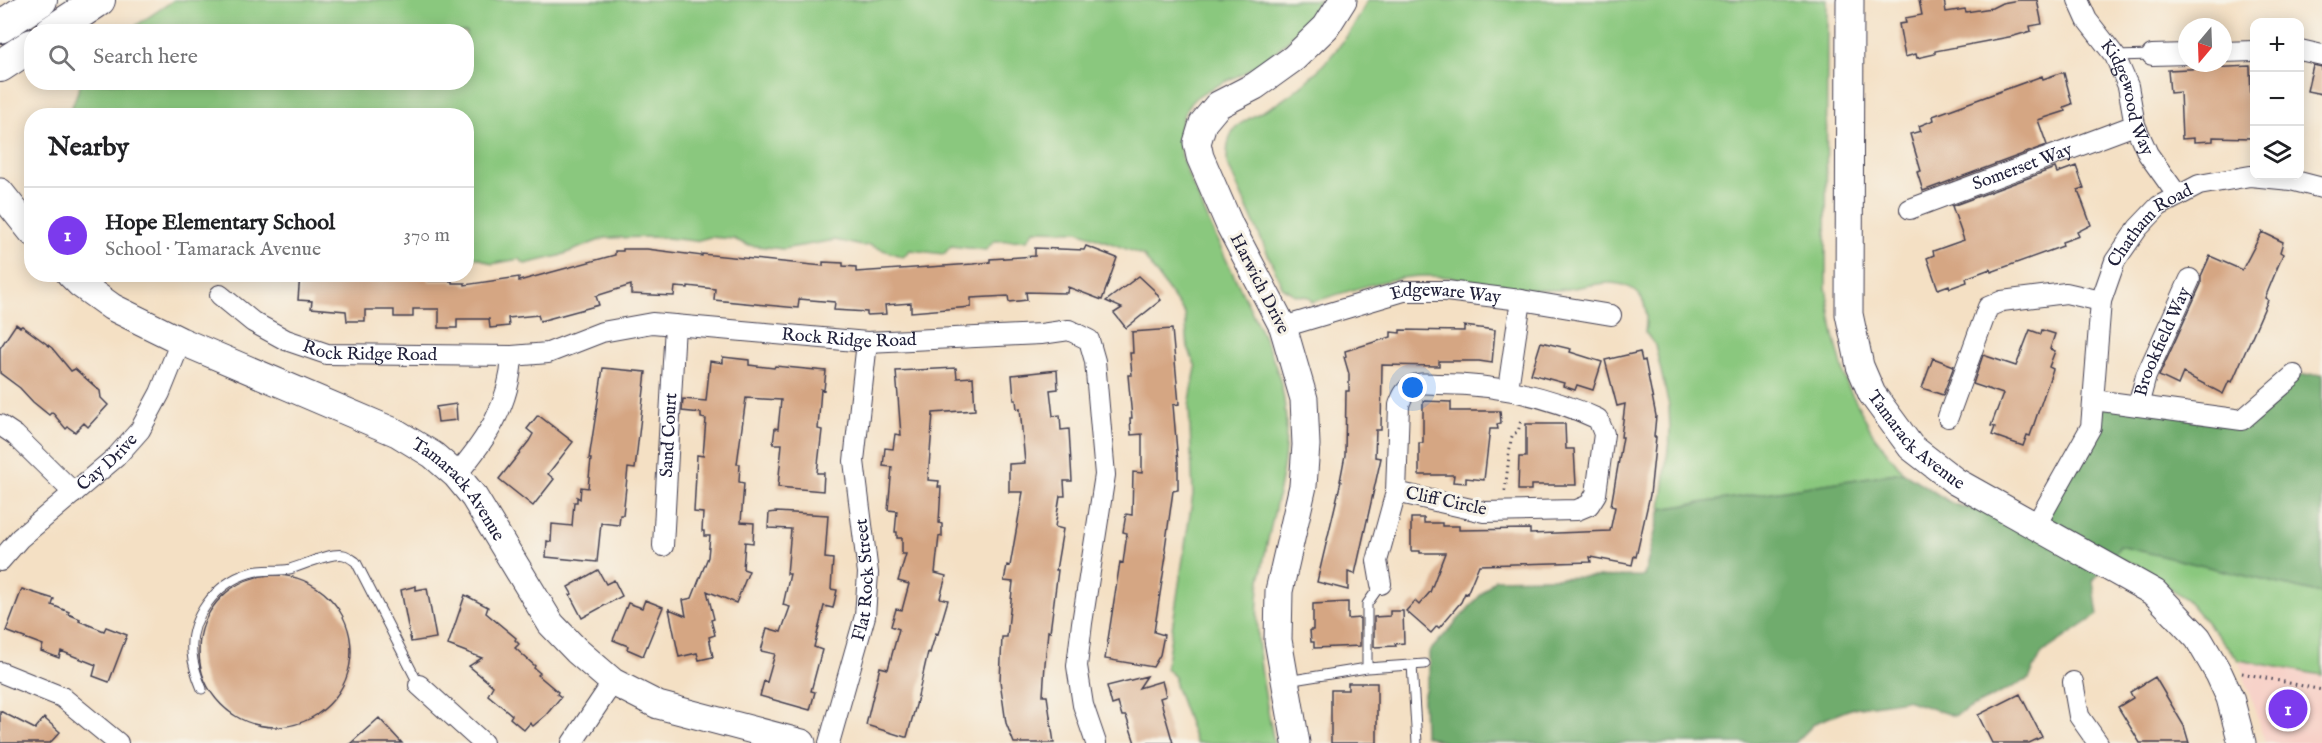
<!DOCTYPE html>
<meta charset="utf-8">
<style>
body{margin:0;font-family:"IM FELL English",serif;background:#f2f2f2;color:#202124}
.controls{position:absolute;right:18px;top:18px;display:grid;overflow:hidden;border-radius:12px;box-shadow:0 3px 15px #0003}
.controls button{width:54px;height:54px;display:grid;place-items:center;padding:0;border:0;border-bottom:2px solid #e0e0e0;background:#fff;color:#202124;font:30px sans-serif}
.compass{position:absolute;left:2178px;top:18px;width:54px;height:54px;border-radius:50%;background:#fff;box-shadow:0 3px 15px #0003;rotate:199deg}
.you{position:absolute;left:1413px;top:388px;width:21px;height:21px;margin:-15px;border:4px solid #fff;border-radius:50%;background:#1a73e8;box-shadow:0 0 0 9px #1a73e833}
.badge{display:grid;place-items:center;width:39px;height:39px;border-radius:50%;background:#7c3aed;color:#fff;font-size:20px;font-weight:700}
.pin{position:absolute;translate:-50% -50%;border:3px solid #fff;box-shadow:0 2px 6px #0006}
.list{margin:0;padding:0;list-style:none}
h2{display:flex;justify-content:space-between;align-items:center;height:78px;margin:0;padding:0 24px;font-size:26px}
h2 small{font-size:20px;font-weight:400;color:#757577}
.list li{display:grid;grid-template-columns:39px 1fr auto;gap:18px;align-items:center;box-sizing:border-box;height:96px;padding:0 24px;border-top:2px solid #e0e0e0}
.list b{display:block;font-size:22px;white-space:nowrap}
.list p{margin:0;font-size:20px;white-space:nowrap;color:#757577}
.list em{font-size:20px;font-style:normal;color:#757577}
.icon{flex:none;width:33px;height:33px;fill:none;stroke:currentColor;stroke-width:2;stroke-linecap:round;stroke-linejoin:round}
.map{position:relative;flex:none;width:2322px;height:743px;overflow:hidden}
.search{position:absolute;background:#fff;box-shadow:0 3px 15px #0003;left:24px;top:24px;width:450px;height:66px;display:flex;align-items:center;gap:15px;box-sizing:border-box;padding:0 21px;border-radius:24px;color:#757577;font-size:22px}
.panel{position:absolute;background:#fff;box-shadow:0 3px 15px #0003;left:24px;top:108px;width:450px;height:174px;border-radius:24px}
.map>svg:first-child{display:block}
.built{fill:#f7d1c8}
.green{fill:#8ac87e;stroke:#56755c;stroke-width:1.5}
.forest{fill:#6fac6d;stroke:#486754;stroke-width:1.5}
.building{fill:#d5a683}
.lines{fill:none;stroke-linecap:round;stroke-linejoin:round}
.lane-casing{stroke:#423e50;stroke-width:11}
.street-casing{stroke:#423e50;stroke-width:22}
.secondary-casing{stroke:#423e50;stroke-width:29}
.primary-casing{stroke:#423e50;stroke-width:34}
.path{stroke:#423e50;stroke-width:3;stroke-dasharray:1.5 4.5;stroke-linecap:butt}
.lane{stroke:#fff;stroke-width:9}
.street{stroke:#fff;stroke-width:20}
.secondary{stroke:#fff;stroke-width:27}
.primary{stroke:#fff;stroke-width:32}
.labels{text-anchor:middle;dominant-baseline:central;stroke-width:6;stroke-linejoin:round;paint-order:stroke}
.street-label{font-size:18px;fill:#22223b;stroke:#f7f3e8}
</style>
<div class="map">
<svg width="2322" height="743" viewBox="0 0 2322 743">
<rect width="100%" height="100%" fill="#f7f3e8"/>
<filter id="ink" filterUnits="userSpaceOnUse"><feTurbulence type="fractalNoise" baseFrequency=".0167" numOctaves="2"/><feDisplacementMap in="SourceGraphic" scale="12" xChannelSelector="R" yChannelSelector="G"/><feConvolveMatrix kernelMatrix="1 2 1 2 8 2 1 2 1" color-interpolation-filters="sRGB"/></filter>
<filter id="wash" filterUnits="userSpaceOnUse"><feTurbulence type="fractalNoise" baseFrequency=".008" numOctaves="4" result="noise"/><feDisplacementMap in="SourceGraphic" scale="24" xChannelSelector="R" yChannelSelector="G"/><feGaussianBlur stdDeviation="1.35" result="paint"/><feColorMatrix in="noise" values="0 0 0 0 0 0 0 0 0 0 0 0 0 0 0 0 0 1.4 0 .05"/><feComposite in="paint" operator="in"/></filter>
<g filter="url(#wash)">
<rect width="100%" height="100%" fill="#f4e0c4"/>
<path class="built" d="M2239 660 2322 675V743H2265Z"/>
<path class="green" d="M174 0H1320C1307 21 1288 43 1268 57 1256 66 1243 74 1229 80 1206 91 1188 95 1181 123 1174 151 1189 177 1200 201 1214 236 1231 270 1248 304 1261 332 1275 358 1282 388 1296 457 1270 514 1260 581 1252 635 1264 690 1274 743H1196L1175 685V677L1166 668 1193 494 1189 406 1196 367 1188 348 1185 314 1143 255 1078 231 1034 230 1027 240 994 241 986 250 951 246 944 254 910 250 903 257 869 245 862 246 835 240 783 249 747 245 734 239 710 237 695 241 658 237 605 238 559 256 525 264 519 259 492 264 479 258 467 257 466 116 69 115 81 83 466 82V32L128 31Z
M1367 0H1827L1826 287 1834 336 1847 385 1873 434 1903 472 1661 509 1670 432 1669 406 1655 345 1645 332C1647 317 1648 300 1634 290 1611 274 1581 290 1555 290 1511 291 1467 275 1423 276 1386 277 1348 292 1312 302L1309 297 1295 295 1283 288 1227 163C1227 151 1227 139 1235 128 1240 122 1269 108 1278 103 1313 80 1352 38 1367 0Z
M2120 546 2322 594V675L2239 660 2187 600 2138 565 2112 556Z"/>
<path class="forest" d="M2322 374V594L2120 546 2093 581 2098 615 2042 653 2029 679 1954 716 1906 700 1853 708 1815 723 1795 743H1446L1424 735 1423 698 1429 674V652L1495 579 1644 576 1661 509 1903 472 1953 504 2036 525 2094 400 2242 420 2294 375Z"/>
<g id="blocks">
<path class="building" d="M1919 0H1944L1946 12 1965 9 1966 12 1992 8 2002 3 2019 0H2037L2042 24 2030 26 2031 31 2014 36 1935 51V54L1917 58 1916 54 1905 57 1899 24 1906 23 1905 18 1922 15Z
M2313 65 2322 67V94L2307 91Z
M2250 66 2251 104 2254 103V132H2251V138L2213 137V141L2194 142V138L2182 139 2180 92 2170 93 2168 70Z
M2060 73H2064L2072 104 2064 107 2066 111 2038 120 2047 145 1923 191 1917 172 1921 171 1910 134 1921 131 1919 126 1934 120 1933 116 2042 76 2043 79Z
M2076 166 2084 188 2078 190 2091 225 2077 232 2079 236 2062 242 2063 246 1991 272 1990 269 1966 278 1967 282 1950 288 1949 285 1938 289 1927 258 1934 255 1933 251 1964 240 1952 206 2055 168 2057 173Z
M2262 232 2283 242 2280 252 2283 254 2265 298 2268 300 2232 382 2229 381 2223 394 2183 373 2178 385 2159 376 2201 284V276L2210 256 2242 270Z
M1086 246 1117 258 1102 300 1068 287 1067 293 1026 292 1027 300 1009 302 1008 296 971 298V307L911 312V303L885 305 886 314 867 315V312L834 310 835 302 799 299 798 308 714 300 715 289 688 286V288L675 287 674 296 631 294V285L596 296 599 305 540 321 538 315 508 318 509 326 490 328 489 319H457V328H439V309H413V317H394V310H365V321H347L346 311 311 308 312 301 298 300 300 274H334V277L429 274V281H452V283H465V285L519 277V281L615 255V251H623V249H647L702 256V254L823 266V262L843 263V266L856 267V272L973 264 990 262V259L1035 256V248L1084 250Z
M1139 276 1154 290 1161 300 1126 328 1114 313 1122 308 1106 301Z
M16 324 20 327 22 326 52 348 71 371 75 369 100 391 101 398 108 405 88 427 84 423 75 432 68 427 66 429 52 412 49 415 33 402 20 388 0 373V348Z
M1464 326 1495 330 1492 363 1479 361H1439V366L1382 365 1381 430H1376L1375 457 1381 458 1355 574 1348 572V590L1317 582 1341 481H1340L1345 455 1346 391H1349V374L1344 357 1346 356 1345 351 1391 337V332L1400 333V330L1464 331Z
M1172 329 1179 404 1173 405 1178 463V490L1173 491 1165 548 1166 556 1154 632 1164 635 1160 655 1153 667 1105 659 1120 562 1123 563 1127 533 1123 532 1126 514 1132 515 1133 472 1142 473V434L1131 435 1130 418H1132L1128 375H1132L1130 353H1133L1132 332Z
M2030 330 2041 334 2042 330 2055 334 2050 349 2055 351 2049 367 2053 369 2036 418 2030 436 2027 435 2023 446 1992 435 1995 427 1991 426 2003 394 1973 384 1983 355 2016 366Z
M1541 342 1571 349 1570 352 1602 362 1593 390 1577 385 1575 390 1563 386 1564 383 1531 374Z
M1640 352 1642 361 1645 360 1656 416 1654 437H1656L1650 495 1636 557 1634 556 1632 565 1590 557 1591 562 1479 565 1467 594 1465 593 1461 602 1439 628 1437 626 1431 633 1406 611 1415 601 1419 605 1430 592 1445 553H1420V551H1411V518H1424V523H1442V526H1459V530L1530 529V534L1610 531 1615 507 1611 506 1623 437H1621L1625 404 1617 406 1605 360Z
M723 357 749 360V365L774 368 775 366 826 371 824 390 821 389 818 429 822 430 817 473H824L823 491 778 487 782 444H773L775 428 778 429 781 400 746 398 737 464H740L739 482 744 483 741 522 754 523 753 543 745 542 743 569 749 571 736 603 707 591 714 619 711 620 715 635 709 637 713 657 699 660 697 653 679 657 669 609 686 616 683 600 692 598 708 557 710 536H704V531H702L703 513 694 512 697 455 703 456 706 419 701 418V413L682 411 683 399 706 401 710 361 723 363Z
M1933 358 1954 366 1943 395 1922 388Z
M603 368 646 372 635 469 628 468 623 515H620L619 525 601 523 597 562 546 557 547 541 551 542 552 524 572 526 574 502H577V497L580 499 581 487 588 488 591 459H589Z
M956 368 957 378 973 377 975 410 933 413 928 480 939 481 938 487H941L939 523 942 524V537L939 536 935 573 946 576 940 598 948 600 938 634 936 633 930 653 928 652 916 705 907 737H905L866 725 880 667 888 669 899 629 891 626 896 609 902 610 909 584 898 581 906 554H902V538H897V532H895L897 511 888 510 892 467 883 466 885 448 893 449 895 434 901 435 896 371Z
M1057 370 1058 389 1050 390 1053 416 1060 415 1061 430 1069 429 1072 481H1064L1065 496H1060L1055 527 1063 529 1056 570H1058L1050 632 1048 631 1045 664 1043 696H1047L1054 743H1014L1006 723 1000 681 1002 637H1007L1013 582 1004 581 1007 565 1010 566 1023 492H1009V464L1025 463 1020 408 1017 409 1016 400H1014L1012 375Z
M1423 401 1451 402V411H1500L1501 423 1497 424 1498 429H1490L1484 480 1466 478V483L1453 482 1454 475H1419V443H1423Z
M456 404 457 420 438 422 436 407Z
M538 415 573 442 548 474 554 479 533 506 499 479 529 441 533 434 527 429Z
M1526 424H1565L1566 449H1574L1576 485H1531V490H1518L1519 457H1526Z
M776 512 828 515 825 558 833 559 831 589 837 590 833 608 824 606 814 647 822 650 811 691 815 692 810 710 760 696 764 681 767 682 775 654 761 651 767 628 781 632 790 607 783 605 790 574H787L791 529 768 528 769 513Z
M598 570 606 584 614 580 622 596 582 618 570 595 572 594 568 587Z
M199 651a76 76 0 1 1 152 0a76 76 0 1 1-152 0Z
M416 586V590L427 588 436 638 411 642 401 590Z
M22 589 54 599 52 605 69 612 68 614 80 619 79 621 104 631 106 627 127 635 109 682 93 676 96 665 61 651 59 658 41 651 43 645 6 631Z
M465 595 488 607 486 613 516 638 515 640 519 644 515 648 535 666 534 668 540 673 538 675 558 692 557 694 561 697 546 715 533 726 530 723 524 730 510 718 512 715 488 695 493 686 469 666 482 658 448 645Z
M645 600 663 607 643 656 627 649 628 646 613 640 628 603 642 608Z
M1348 602V619L1360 618V646L1314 648V642H1311L1310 630H1313V604Z
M1390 611H1403L1404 643 1395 644 1396 646 1374 647V617L1390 616Z
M1147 676 1139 688 1162 681 1166 696 1160 698 1173 743H1135L1126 716H1122L1118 703 1112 705 1107 686Z
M2155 677 2184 726 2189 743H2140L2118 707 2133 698 2130 692Z
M1348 683H1377V743H1331V690H1348Z
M2020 694 2042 737 2029 743H1992L1978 715Z
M0 711 35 729 44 718 60 732 50 743H0Z
M379 718 402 743H351Z"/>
</g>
</g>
<g filter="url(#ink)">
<use href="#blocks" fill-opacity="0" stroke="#423e50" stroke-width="1.5"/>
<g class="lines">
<defs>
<path id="lane" d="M2115 56 2152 55
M1412 665 1417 743
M1367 668V604L1381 584
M1287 681 1367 668 1425 664
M202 689C197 677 193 666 192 653 189 618 216 583 249 573 265 568 278 572 290 569 304 565 331 552 344 555 348 556 353 560 356 562L419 685"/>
<g id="street">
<path id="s1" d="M2078 0 2087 20 2115 56 2128 86 2135 125 2148 154 2178 196"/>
<path d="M2300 50 2322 55"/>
<path d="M2223 52 2254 51"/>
<path d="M2152 55 2187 54"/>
<path id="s2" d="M1910 209 2135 125"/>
<path id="s3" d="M220 295 253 322 286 340 327 354 512 356 548 353 602 332 652 323 867 342 1041 334 1069 330 1089 340 1095 361 1105 475 1082 623 1077 666 1083 705 1096 743"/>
<path id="s4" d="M1283 327 1404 291H1446L1521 300 1611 315"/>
<path d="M1508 389 1521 300"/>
<path d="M2094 400 2242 420 2294 375"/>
<path id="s5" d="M2138 406 2146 376 2190 279"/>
<path d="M1948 417 1988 307 2002 301 2066 293 2101 301"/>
<path d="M0 425 15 435 74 493"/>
<path d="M456 475C487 439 510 404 512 356"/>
<path id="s6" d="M2036 525 2091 427 2101 301 2115 261 2138 228 2159 206 2199 185 2250 176 2291 180 2322 188"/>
<path id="s7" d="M663 546 675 325"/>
<path id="s8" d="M0 561 20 538 116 457 140 430 160 393 181 341"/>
<path d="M1381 584 1377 561 1396 492 1399 405C1402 397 1404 391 1412 386 1419 382 1431 384 1439 384 1493 384 1549 396 1598 419L1604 434 1596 494 1589 505 1577 510 1484 512 1396 492"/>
<path d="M0 672 62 697 118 743"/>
<path d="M2073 682 2079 716 2098 743"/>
<path d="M419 685 483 743"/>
<path d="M572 743 613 682"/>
<path id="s9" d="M829 743 865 616 868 573 854 461 867 342"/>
</g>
<g id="secondary">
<path id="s10" d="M1850 0 1849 314 1860 366 1872 394 1911 447 1955 481 2155 593 2198 638 2219 674 2230 698 2242 743"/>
<path d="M0 192 32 232"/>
<path id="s11" d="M70 274 80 284 112 307 181 341 397 433 433 455 456 475 474 497 551 624 577 651 613 682 658 705 802 743"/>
<path d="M1296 743 1278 640 1279 591 1303 486 1306 445 1304 399 1283 327 1230 226 1200 157 1197 143 1203 123 1218 105 1255 86 1294 58 1326 27 1343 0"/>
</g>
<path id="primary" d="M0 27 41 0
M51 32 99 0
M0 66 32 45"/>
</defs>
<use href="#lane" class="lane-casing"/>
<use href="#street" class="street-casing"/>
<use href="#secondary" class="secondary-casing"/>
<use href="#primary" class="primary-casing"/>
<path class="path" d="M1505 491 1511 439 1513 434 1518 432 1521 420
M2242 673 2322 690"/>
<use href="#lane" class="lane"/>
<use href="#street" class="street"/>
<use href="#secondary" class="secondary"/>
<use href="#primary" class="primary"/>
</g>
</g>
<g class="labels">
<g class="street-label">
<text stroke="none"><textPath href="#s1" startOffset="111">Kidgewood Way</textPath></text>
<text stroke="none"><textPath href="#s2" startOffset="120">Somerset Way</textPath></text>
<text stroke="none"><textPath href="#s6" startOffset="332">Chatham Road</textPath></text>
<text transform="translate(1259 284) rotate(63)">Harwich Drive</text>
<text stroke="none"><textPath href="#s4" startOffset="168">Edgeware Way</textPath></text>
<text stroke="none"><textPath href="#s3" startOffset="651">Rock Ridge Road</textPath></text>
<text stroke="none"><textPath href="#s5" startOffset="69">Brookfield Way</textPath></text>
<text stroke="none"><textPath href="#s3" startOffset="166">Rock Ridge Road</textPath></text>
<text stroke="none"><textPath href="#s7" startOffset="111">Sand Court</textPath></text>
<text stroke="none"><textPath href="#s10" startOffset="462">Tamarack Avenue</textPath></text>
<text stroke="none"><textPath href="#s8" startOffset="146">Cay Drive</textPath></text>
<text stroke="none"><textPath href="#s11" startOffset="450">Tamarack Avenue</textPath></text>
<text transform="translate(1446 502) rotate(12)">Cliff Circle</text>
<text stroke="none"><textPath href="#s9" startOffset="168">Flat Rock Street</textPath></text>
</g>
</g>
</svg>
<div class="controls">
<button>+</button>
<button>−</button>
<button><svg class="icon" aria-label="layers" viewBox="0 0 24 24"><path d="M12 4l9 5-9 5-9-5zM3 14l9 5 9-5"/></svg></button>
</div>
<svg class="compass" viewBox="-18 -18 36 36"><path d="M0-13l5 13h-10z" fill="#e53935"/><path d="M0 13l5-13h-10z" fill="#757577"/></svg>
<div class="you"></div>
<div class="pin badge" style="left:2288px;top:709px">1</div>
<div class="search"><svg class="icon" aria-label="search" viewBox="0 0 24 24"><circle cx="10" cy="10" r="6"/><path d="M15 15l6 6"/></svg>Search here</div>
<section class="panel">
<h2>Nearby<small></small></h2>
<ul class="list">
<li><span class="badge">1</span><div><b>Hope Elementary School</b><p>School · Tamarack Avenue</p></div><em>370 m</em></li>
</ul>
</section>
</div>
